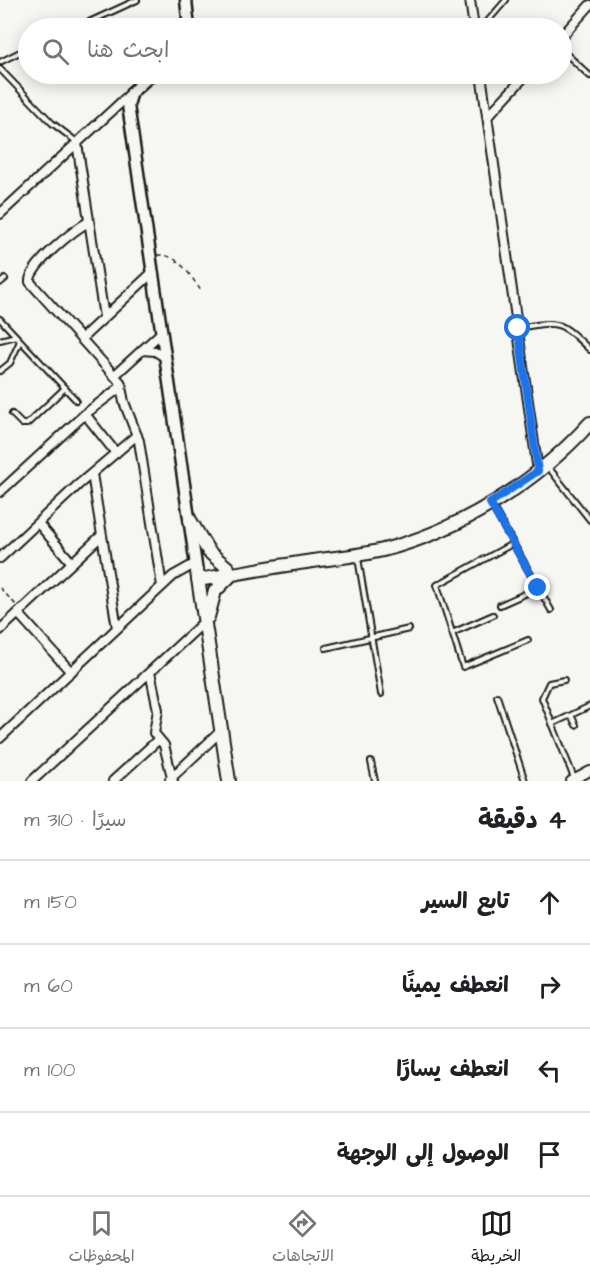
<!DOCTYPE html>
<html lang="ar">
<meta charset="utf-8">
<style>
body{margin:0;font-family:"Architects Daughter","Playpen Sans Arabic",sans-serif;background:#f2f2f2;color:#202124;direction:rtl}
.stop{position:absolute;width:18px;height:18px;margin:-14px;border:4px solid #1a73e8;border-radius:50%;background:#fff}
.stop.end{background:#1a73e8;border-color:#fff;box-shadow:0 2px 6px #0008}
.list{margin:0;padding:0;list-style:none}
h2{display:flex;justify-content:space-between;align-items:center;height:78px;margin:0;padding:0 24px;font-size:26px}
h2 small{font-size:20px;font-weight:400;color:#757577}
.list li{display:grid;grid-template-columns:39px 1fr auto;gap:18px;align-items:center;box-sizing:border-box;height:84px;padding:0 24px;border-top:2px solid #e0e0e0}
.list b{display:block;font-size:22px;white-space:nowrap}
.list em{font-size:20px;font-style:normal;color:#757577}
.icon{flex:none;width:33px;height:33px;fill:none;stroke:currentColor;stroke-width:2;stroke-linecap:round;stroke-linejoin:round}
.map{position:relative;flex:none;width:590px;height:781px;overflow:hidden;direction:ltr}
.search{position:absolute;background:#fff;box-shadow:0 3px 15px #0003;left:18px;right:18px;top:18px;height:66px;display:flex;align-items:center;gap:15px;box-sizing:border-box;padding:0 21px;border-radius:33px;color:#757577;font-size:22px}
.sheet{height:414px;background:#fff}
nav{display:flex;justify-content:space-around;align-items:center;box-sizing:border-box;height:84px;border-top:2px solid #e0e0e0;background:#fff;font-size:16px;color:#757577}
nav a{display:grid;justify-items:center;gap:3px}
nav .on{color:#1c1c1c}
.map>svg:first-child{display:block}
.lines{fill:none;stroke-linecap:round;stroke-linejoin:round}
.lane-casing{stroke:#1c1c1c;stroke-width:8}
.street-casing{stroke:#1c1c1c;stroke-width:12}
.secondary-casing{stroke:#1c1c1c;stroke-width:15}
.primary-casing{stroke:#1c1c1c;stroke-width:16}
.path{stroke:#1c1c1c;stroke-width:1.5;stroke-dasharray:4.5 4.5;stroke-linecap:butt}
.lane{stroke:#f6f6f2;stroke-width:4}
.street{stroke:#f6f6f2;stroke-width:8}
.secondary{stroke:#f6f6f2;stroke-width:10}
.primary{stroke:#f6f6f2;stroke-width:12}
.route{stroke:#1a73e8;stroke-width:8}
</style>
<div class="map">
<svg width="590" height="781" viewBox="0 0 590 781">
<rect width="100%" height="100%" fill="#f6f6f2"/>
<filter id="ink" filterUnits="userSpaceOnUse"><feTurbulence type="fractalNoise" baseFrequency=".0167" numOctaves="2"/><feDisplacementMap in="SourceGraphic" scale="12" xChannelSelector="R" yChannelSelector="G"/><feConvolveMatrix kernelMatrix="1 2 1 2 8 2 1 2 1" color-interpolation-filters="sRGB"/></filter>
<g filter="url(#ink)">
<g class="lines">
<defs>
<path id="lane" d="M475 26 487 22 506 0
M76 28 137 0
M562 50 590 76
M0 62 28 48
M0 69 52 123 77 142
M0 283 5 279
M0 319 76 400
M518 328C560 321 559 320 590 350
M0 340 16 336
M0 371 10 363 20 341
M12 414 22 424H27L65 388
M549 468 590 520
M492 506 551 610
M512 544 437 585 463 667 528 640
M358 558 381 694
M500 605 538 588
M452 633 493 615
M326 648 409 629
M564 680 549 683 542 698 574 778
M497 696 525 781
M571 715 576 725
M552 724 590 706
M371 762 375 781"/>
<path id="street" d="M470 0 474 28
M562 36 590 5
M481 74 538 471
M487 117 527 74
M77 143 104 317
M0 214 129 95
M89 222C75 228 28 267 30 282L120 382 124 402 139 441 162 586
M81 339 153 272
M142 350 155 351 166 358
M115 375 162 332
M85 414 116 453
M92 474 117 628
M0 492 85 414 122 386
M38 523 72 563
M0 558 78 485 137 435
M18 613 71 672
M0 630 102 535
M150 672 158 710 154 733 164 745 173 781
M0 738 173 576 196 563
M170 779 221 731
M32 781 205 621
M113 781 159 739
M571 781 590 771"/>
<path id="secondary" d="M186 0 189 28
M152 74 132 92 128 105 197 572"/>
<path id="primary" d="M190 520 209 552 228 568
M197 572 229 781
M198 580C234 574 270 567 306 562 332 558 358 556 383 550 461 530 537 482 590 423
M208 617 215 591 232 574"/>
</defs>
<use href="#lane" class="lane-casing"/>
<use href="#street" class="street-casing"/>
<use href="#secondary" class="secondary-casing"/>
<use href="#primary" class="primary-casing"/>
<path class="path" d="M157 255C179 253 190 276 202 292
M0 588 16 605"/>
<use href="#lane" class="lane"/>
<use href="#street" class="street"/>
<use href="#secondary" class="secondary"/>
<use href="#primary" class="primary"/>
</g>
</g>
<g class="lines" filter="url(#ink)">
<path class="route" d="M518 328 538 471 490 503 538 588"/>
</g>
</svg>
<div class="stop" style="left:518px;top:328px"></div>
<div class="stop end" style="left:538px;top:588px"></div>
<div class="search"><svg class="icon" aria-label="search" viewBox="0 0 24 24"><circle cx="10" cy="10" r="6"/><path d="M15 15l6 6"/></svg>ابحث هنا</div>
</div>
<section class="sheet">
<h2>4 دقيقة<small>سيرًا · 310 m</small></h2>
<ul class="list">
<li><svg class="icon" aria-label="ahead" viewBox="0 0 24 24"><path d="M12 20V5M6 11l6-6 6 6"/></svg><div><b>تابع السير</b></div><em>150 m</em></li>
<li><svg class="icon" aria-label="right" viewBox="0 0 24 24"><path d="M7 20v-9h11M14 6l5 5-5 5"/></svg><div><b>انعطف يمينًا</b></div><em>60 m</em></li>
<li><svg class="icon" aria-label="left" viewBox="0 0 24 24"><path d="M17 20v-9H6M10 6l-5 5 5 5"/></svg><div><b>انعطف يسارًا</b></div><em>100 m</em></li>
<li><svg class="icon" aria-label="arrive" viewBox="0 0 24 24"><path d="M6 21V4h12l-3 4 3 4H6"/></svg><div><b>الوصول إلى الوجهة</b></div></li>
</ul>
</section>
<nav>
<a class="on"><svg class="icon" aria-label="map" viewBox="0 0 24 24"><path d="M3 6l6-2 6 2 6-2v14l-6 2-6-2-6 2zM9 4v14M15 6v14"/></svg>الخريطة</a>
<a><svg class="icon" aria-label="directions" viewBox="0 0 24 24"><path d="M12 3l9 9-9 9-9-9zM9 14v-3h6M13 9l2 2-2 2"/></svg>الاتجاهات</a>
<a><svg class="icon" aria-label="saved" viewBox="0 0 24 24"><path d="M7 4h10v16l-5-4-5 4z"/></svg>المحفوظات</a>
</nav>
